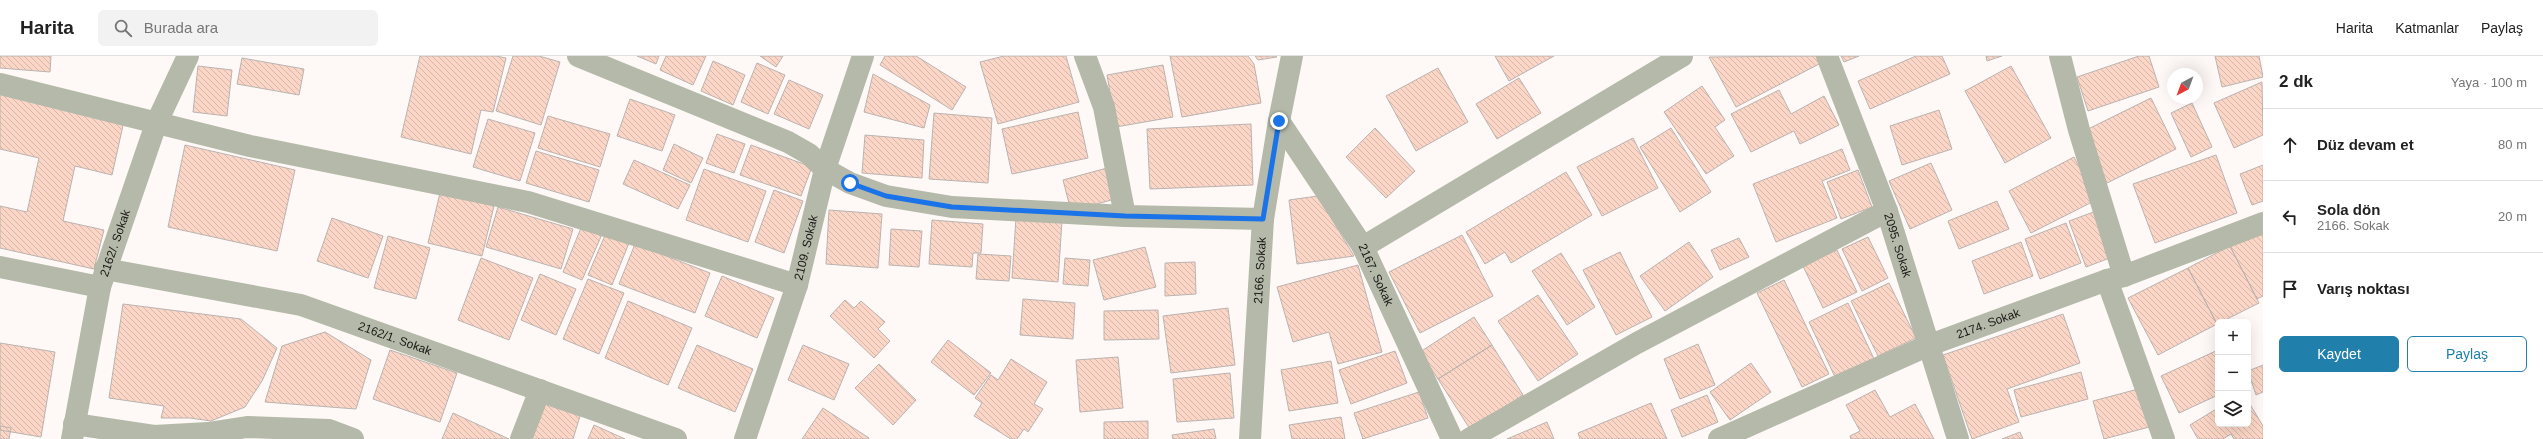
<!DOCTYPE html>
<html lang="tr">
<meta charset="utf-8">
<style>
body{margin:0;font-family:Helvetica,sans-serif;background:#f2f2f2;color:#222}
.controls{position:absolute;right:12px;bottom:12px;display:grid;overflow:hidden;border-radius:6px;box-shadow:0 4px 16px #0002}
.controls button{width:36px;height:36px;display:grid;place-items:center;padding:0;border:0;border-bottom:1px solid #e0e0e0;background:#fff;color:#222;font:20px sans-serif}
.compass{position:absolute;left:2167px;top:12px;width:36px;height:36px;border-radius:50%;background:#fff;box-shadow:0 4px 16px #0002;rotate:221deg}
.stop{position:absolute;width:12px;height:12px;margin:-9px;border:3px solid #1a73e8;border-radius:50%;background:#fff}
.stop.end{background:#1a73e8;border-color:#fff;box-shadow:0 1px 4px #0008}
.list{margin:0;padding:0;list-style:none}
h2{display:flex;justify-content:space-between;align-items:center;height:52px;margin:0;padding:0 16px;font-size:17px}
h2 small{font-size:13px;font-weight:400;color:#767676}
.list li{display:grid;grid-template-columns:26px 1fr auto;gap:12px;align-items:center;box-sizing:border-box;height:72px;padding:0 16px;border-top:1px solid #e0e0e0}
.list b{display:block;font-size:15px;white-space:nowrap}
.list p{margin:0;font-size:13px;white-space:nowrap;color:#767676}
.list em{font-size:13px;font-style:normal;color:#767676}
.actions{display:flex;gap:8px;padding:12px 16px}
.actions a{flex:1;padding:9px 0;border:1px solid #207fab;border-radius:6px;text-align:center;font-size:14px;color:#207fab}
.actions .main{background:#207fab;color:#fff}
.icon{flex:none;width:22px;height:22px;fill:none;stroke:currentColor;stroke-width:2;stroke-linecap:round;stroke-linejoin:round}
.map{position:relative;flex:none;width:2263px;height:383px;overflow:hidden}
header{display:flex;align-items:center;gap:24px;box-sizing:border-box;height:56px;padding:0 20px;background:#fff;border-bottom:1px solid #e0e0e0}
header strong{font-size:19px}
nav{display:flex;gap:22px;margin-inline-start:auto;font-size:14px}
.search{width:280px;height:36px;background:#f2f2f2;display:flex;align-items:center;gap:10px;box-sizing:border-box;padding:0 14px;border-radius:6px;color:#767676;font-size:15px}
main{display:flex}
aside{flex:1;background:#fff}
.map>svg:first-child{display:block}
.building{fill:url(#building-back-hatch);stroke:#bbb3b0}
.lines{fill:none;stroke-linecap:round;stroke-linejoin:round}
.street{stroke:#b5b9a9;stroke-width:22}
.route{stroke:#1a73e8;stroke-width:5}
.labels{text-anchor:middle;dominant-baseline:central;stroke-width:3;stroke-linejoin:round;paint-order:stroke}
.street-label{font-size:12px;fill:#181614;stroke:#fff}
</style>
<header>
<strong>Harita</strong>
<div class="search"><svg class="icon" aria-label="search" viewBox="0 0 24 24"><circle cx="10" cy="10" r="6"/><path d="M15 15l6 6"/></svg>Burada ara</div>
<nav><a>Harita</a><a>Katmanlar</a><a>Paylaş</a></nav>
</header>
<main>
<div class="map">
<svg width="2263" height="383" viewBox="0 0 2263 383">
<defs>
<pattern id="building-back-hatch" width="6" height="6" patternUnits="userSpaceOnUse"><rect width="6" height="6" fill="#fbd6c6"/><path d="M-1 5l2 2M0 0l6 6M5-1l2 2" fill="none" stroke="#d6b7a9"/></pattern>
</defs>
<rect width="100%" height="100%" fill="#fef9f7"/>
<path class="building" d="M0 0H51L50 16 0 12Z
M420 0H496L506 2 493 56 481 54 471 98 401 81Z
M513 0H539L560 6 541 69 496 55Z
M637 0H659L656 8Z
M666 0H706L693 29 660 14Z
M760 0H783L776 11Z
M885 0H916L966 31 952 54 880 9Z
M1004 0H1066L1079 46 998 68 980 6Z
M1170 0H1248L1254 8 1261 47 1182 61Z
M1255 0H1276L1277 1 1258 4Z
M1495 0H1554L1509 25Z
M1820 0 1823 6 1736 51 1709 1Z
M1841 0H1859L1844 6Z
M1916 0H1942L1950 18 1870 53 1858 25Z
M1986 0H2002L1987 5Z
M2139 0H2149L2159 31 2088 55 2077 21Z
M2215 0H2259L2263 21 2222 31Z
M242 2 304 13 299 39 237 28Z
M713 5 745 19 733 49 701 35Z
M757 7 785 19 768 58 741 46Z
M1163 9 1173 61 1116 71 1107 19Z
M198 10 232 14 227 60 193 56Z
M2011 10 2051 82 2005 107 1965 35Z
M1438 12 1468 66 1416 95 1386 40Z
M873 18 930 49 924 72 864 56Z
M1519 22 1541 57 1497 83 1476 48Z
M789 24 823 39 809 73 774 58Z
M2262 26 2263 79 2234 92 2214 47Z
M1702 30 1725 64 1715 71 1734 100 1706 118 1664 56Z
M1779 34 1791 58 1824 40 1839 69 1800 88 1794 75 1751 96 1731 58Z
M0 36 124 65 112 119 75 110 63 165 104 174 94 213 0 192V150L27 156 39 102 0 93Z
M2151 42 2176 93 2107 127 2082 76Z
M630 43 675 59 662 95 617 80Z
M2192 47 2212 91 2191 101 2171 57Z
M1939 54 1952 93 1902 109 1890 70Z
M1078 56 1088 102 1012 118 1002 73Z
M934 57 992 62 988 127 929 123Z
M548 60 610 78 600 111 538 92Z
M488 63 535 77 520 125 473 111Z
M1251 68 1253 129 1150 133 1147 73Z
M1375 72 1415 115 1386 142 1346 101Z
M1671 72 1711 136 1680 156 1640 91Z
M717 78 745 88 734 117 706 107Z
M865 79 924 84 922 122 862 117Z
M1633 82 1658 132 1602 160 1577 111Z
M674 88 703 102 691 127 663 114Z
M185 89 295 114 277 195 168 171Z
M751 89 812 111 801 140 740 119Z
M1842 93 1850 114 1822 125 1837 162 1776 186 1753 128Z
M536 95 599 114 589 146 526 127Z
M2216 99 2237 157 2155 187 2133 128Z
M2074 101 2096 144 2031 177 2009 135Z
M634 104 690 129 678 153 623 128Z
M1931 107 1952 154 1910 173 1889 125Z
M2263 109V145L2252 149 2240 118Z
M1107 112 1115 143 1071 155 1063 124Z
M704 113 766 135 748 186 686 164Z
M1858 114 1872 151 1841 163 1827 126Z
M1566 116 1592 159 1511 207 1505 196 1485 208 1466 176Z
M774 134 803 145 784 197 755 186Z
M440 137 494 150 482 200 428 187Z
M1318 140 1354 200 1297 208 1289 144Z
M1997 145 2009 173 1959 193 1948 165Z
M498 151 573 173 561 213 486 191Z
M829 154 882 158 878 212 826 208Z
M2099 154 2115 200 2086 211 2069 165Z
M332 162 383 180 368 222 317 205Z
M1016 162 1062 165 1058 226 1012 222Z
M932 164 983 168 981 197H973L972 211 929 208Z
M583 167 603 176 582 224 563 216Z
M2066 167 2081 207 2040 223 2025 183Z
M891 173 922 175 919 211 889 209Z
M2263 176V240L2257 243 2230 190Z
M606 177 629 187 612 229 588 219Z
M1462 179 1493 240 1420 277 1389 216Z
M388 180 430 192 416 243 374 232Z
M1868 181 1888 222 1862 235 1842 193Z
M1739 182 1749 201 1720 214 1711 194Z
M1689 186 1713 221 1665 255 1640 220Z
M2021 186 2033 220 1984 238 1972 205Z
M635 188 710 217 695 257 619 228Z
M2230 190 2259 247 2217 268 2188 212Z
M1145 191 1156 231 1104 244 1093 204Z
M1837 194 1857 236 1823 252 1803 210Z
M1620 196 1652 261 1616 279 1583 214Z
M1561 197 1595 251 1567 269 1532 215Z
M978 198 1011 200 1009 225 976 223Z
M481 202 533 222 509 284 458 264Z
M1065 202 1090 204 1088 230 1063 228Z
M1195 206 1196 238 1165 240V207Z
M1358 209 1382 296 1338 308 1329 276 1293 286 1277 231Z
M2188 212 2217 268 2158 299 2128 242Z
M540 218 576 233 556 279 521 264Z
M722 220 774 242 757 282 705 260Z
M588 223 624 237 599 298 563 283Z
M1784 224 1829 318 1802 331 1757 237Z
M1889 227 1916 282 1878 300 1851 245Z
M1538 239 1578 298 1538 325 1498 265Z
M1023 243 1075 247 1073 283 1020 279Z
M845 244 854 252 861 245 885 266 878 273 890 285 874 302 830 260Z
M628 245 692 272 668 329 605 302Z
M1848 247 1874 303 1835 321 1809 266Z
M123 248 241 263 277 292 262 325 245 351 211 365 190 362H161L164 350 109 342Z
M1228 252 1235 309 1171 317 1163 260Z
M1158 254 1159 283 1104 284V255Z
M2063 258 2080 307 2007 333 2019 366 1972 383 1943 299Z
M1474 261 1492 289 1438 323 1420 296Z
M325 276 371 304 356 353 265 346 282 290Z
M948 284 991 317 974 339 931 306Z
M0 287 55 296 41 381 0 374Z
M1698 288 1715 329 1680 343 1664 303Z
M697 289 753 313 735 356 678 332Z
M803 289 849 308 834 344 788 324Z
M1492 289 1523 339 1470 373 1438 323Z
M390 294 457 317 440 366 373 343Z
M2218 294V339L2179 357 2161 320Z
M1395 295 1407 327 1351 348 1339 314Z
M1118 301 1123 352 1080 356 1076 304Z
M1011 303 1047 326 1034 348 1043 353 1028 376 1024 373 1017 383H1011L974 360 982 347 975 342 991 319 998 324Z
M1331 305 1338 347 1289 355 1281 314Z
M1751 307 1771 336 1730 364 1710 336Z
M879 308 916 344 893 369 855 332Z
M2263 309V336L2256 339 2248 315Z
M2081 316 2088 343 2021 361 2014 334Z
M1230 317 1234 362 1177 366 1173 323Z
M2142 332 2153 370 2104 383 2093 345Z
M1875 334 1890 361 1915 348 1934 383H1851L1850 380 1860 375 1846 349Z
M1419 336 1428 362 1363 383 1354 357Z
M1707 339 1718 366 1682 381 1671 354Z
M2248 345 2263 370V383H2234L2231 378 2223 383H2198L2190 369 2218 352V368H2248Z
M1651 347 1667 383H1580L1578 377Z
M544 348 580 360 573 383H532Z
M823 352 869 382 868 383H802Z
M453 357 509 383H442Z
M1341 361 1345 383H1292L1289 369Z
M1148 365V383H1104V366Z
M1547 366 1554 383H1507Z
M594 369 625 383H588Z
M0 370 11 372 9 383H0Z
M1214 373 1216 383H1173L1172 379Z
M2020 376 2023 383H2002Z"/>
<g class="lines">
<g class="street">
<path d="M578 0 788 86 809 98 825 113 850 127 886 140 952 151 1125 160 1263 163"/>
<path d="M1085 0 1104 51 1125 160"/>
<path id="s1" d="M1827 0 1887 155 1958 383"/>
<path d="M2060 0 2079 74 2124 220"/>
<path d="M0 28 250 90 528 146 797 229"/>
<path id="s2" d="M1279 65 1363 191 1452 383"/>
<path d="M1363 191 1682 0"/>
<path d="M0 211 100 231"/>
<path id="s3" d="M105 213 301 249 676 383"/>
<path d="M2107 224 2164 383"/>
<path d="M74 368 154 380 208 377 247 371 329 374 353 383"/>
<path id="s4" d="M72 383 100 231 156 68 188 0"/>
<path d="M521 383 540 334"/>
<path id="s5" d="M745 383 797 229 825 113 863 0"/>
<path id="s6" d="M1250 383 1263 163 1279 65 1292 0"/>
<path d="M1469 383 1637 287 1887 155"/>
<path id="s7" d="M1719 383 1927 290 2107 224 2124 220 2263 167"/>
</g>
</g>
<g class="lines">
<path class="route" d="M850 127 886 140 952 151 1125 160 1263 163 1279 65"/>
</g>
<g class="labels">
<g class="street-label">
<text stroke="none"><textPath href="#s4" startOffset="201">2162/. Sokak</textPath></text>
<text stroke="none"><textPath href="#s1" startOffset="202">2095. Sokak</textPath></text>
<text stroke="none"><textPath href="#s5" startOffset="201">2109. Sokak</textPath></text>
<text stroke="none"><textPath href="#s6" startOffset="169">2166. Sokak</textPath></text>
<text stroke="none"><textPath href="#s2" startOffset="182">2167. Sokak</textPath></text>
<text stroke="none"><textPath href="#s7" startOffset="293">2174. Sokak</textPath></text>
<text stroke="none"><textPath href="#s3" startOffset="299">2162/1. Sokak</textPath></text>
</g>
</g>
</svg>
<div class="controls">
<button>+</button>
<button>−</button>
<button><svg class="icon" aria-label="layers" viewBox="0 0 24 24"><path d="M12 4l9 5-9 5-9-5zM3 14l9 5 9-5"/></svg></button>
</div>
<svg class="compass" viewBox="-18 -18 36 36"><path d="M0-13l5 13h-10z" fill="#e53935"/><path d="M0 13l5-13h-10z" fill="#767676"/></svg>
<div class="stop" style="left:850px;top:127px"></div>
<div class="stop end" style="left:1279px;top:65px"></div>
</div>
<aside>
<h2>2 dk<small>Yaya · 100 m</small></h2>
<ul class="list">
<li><svg class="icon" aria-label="ahead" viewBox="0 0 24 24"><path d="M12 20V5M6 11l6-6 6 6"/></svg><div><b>Düz devam et</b></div><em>80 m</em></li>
<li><svg class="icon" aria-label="left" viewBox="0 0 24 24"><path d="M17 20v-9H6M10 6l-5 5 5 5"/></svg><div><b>Sola dön</b><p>2166. Sokak</p></div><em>20 m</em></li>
<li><svg class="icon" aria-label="arrive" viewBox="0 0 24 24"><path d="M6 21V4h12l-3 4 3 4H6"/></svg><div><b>Varış noktası</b></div></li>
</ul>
<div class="actions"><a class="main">Kaydet</a><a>Paylaş</a></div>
</aside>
</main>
